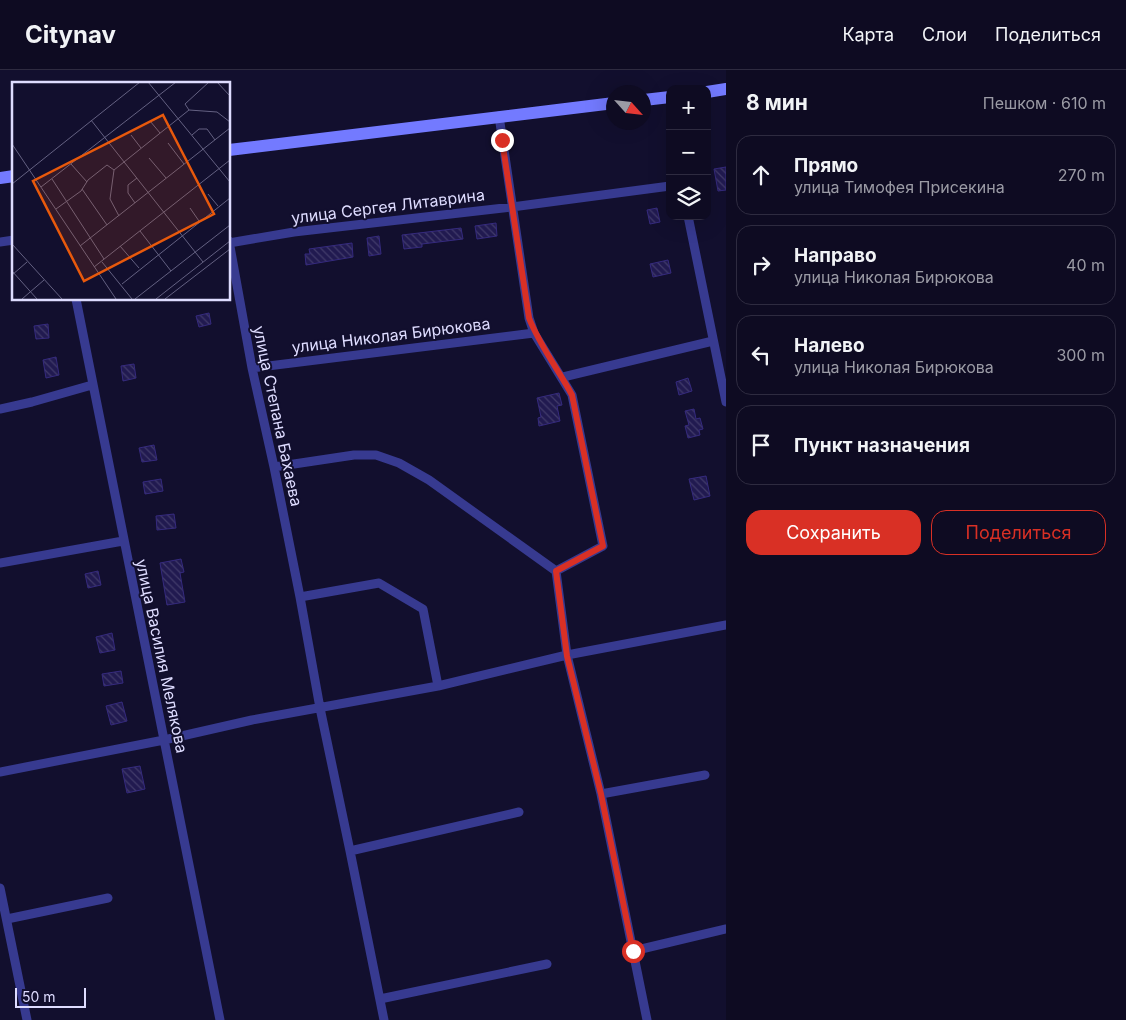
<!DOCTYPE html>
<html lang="ru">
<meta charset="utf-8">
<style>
body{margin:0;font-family:Inter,sans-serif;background:#17142a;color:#f1f3f6}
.controls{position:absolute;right:15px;top:15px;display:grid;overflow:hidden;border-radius:10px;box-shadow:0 5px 20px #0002}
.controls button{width:45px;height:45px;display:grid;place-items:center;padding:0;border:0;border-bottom:1px solid #2e2b40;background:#0e0b22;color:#f1f3f6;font:25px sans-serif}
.compass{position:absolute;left:606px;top:15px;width:45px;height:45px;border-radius:50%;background:#0e0b22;box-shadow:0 5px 20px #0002;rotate:117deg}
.scale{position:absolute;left:15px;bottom:12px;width:71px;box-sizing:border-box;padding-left:5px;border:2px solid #dedcff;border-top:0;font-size:14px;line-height:18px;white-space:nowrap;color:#dedcff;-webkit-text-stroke:4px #120f2e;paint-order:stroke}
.stop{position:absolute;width:15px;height:15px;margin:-11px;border:4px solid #d93025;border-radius:50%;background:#fff}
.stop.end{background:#d93025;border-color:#fff;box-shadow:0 1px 5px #0008}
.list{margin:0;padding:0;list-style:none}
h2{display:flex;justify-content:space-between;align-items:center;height:65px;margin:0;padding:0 20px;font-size:21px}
h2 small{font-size:16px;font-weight:400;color:#9b9ba5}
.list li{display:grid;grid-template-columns:32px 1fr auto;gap:15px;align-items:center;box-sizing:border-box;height:80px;margin:0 10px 10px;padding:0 10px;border:1px solid #2e2b40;border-radius:15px}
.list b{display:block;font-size:19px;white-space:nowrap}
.list p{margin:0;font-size:16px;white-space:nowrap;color:#9b9ba5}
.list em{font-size:16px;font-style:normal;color:#9b9ba5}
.actions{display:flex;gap:10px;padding:15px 20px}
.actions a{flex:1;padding:11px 0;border:1px solid #d93025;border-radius:15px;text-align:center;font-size:18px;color:#d93025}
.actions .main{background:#d93025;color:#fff}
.icon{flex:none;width:28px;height:28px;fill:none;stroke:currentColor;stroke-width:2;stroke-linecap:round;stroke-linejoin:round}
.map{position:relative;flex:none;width:726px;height:950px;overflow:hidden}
header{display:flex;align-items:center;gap:30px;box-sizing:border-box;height:70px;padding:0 25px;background:#0e0b22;border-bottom:1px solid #2e2b40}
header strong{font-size:24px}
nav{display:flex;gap:28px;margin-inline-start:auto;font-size:18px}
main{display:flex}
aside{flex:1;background:#0e0b22}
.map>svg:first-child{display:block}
.building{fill:url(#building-back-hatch);stroke:#352a7e}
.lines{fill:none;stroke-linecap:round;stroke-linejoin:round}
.street{stroke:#373a90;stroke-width:9}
.secondary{stroke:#737aff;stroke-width:12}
.route{stroke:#d93025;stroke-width:6}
.labels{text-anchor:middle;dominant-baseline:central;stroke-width:4;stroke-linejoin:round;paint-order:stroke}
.street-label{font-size:16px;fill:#dedcff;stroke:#120f2e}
.inset-road{fill:none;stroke:#646182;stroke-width:1}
.view{fill:#e8590c;fill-opacity:0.15;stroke:#e8590c;stroke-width:2.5}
.inset-edge{fill:none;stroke:#dedcff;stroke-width:2.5}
</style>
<header>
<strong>Citynav</strong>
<nav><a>Карта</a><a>Слои</a><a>Поделиться</a></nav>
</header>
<main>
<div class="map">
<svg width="726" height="950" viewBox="0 0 726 950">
<defs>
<pattern id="building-back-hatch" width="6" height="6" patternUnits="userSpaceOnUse" patternTransform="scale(1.25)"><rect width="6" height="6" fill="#211a50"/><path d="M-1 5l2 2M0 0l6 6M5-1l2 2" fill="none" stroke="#413b6a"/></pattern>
</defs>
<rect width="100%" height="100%" fill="#120f2e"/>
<path class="building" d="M726 97V120L718 121 714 99Z
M657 138 660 152 650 154 647 140Z
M496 153 497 166 477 169 475 156Z
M461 158 463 169 422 174V177L404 179 402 165Z
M379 166 381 184 369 186 367 168Z
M352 173 353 187 306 195 305 184H310L309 179Z
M668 190 671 203 653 207 650 194Z
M209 243 211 254 199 257 196 246Z
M48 254 49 268 36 269 34 256Z
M56 287 59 305 46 308 43 290Z
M134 294 136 308 123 311 121 296Z
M688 308 692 321 679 325 676 312Z
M559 323 562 335 557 336 560 351 539 356 538 348 541 347 537 328Z
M694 339 696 349 700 348 703 359 699 360 700 365 688 368 685 356 689 355 685 341Z
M154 375 157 390 142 392 139 378Z
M706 406 710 426 694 430 689 409Z
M161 409 163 421 145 424 143 412Z
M174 444 176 458 157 460 156 446Z
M181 489 184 502 180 503 185 532 167 535 160 493Z
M98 501 101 515 88 518 85 504Z
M112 563 115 580 100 583 96 567Z
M121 601 123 613 104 616 102 604Z
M122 632 127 651 111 655 106 636Z
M140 696 145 719 127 723 122 699Z"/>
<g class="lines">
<path class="street" d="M499 46 529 248 534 263 572 325 603 476 556 501
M688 146 726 332
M229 171 252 298 274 397 300 527 320 638 350 781 384 950
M0 172 14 170
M229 173 294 162 512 137 670 116
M76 229 220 950
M252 298 534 263
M563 307 713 271
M0 339 32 332 92 315
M274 397 354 385H376L399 393 429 410 556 501 567 585 601 724 647 950
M0 493 123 471
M300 527 379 513 423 539 438 616
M0 702 164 670 252 650 438 616 567 585 726 555
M601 724 705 705
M350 781 519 742
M0 818 27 950
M7 849 108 828
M633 881 726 859
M380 929 547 894"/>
<path class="secondary" d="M707 22 726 19
M644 30 670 27
M229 80 614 33
M0 108 14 106"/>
</g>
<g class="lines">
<path class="route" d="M502 70 529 248C540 276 558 299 572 325L603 476 556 501 567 586 601 724 633 881"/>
</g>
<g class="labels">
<g class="street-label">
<text transform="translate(388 136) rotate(-7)">улица Сергея Литаврина</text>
<text transform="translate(391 265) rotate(-7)">улица Николая Бирюкова</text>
<text transform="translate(278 346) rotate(78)">улица Степана Бахаева</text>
<text transform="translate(162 586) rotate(78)">улица Василия Мелякова</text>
</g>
</g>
<g transform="translate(12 12)">
<rect width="218" height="218" fill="#120f2e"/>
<path class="inset-road" d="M136 0 218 100M205 0 218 14M177 28 173 22 197 0M79 38 191 180M138 39 148 51M119 53 129 66M180 53 187 47H195L203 58M156 61 172 82M0 62 104 217M137 76 154 96M59 82 75 100M40 97 92 177M0 102 128 0M29 105 164 0M70 107 95 143M196 112 206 124M123 121 116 111V103L125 96M178 126 187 139M44 127 69 109 76 98 95 83 102 88M107 134 98 117 102 88 177 28 205 30 218 40M128 149 159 189M0 162 50 217M68 164 218 46M108 164 127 186M90 180 120 217M82 185 218 78M0 189 25 217M0 193 15 180M110 202 218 116M10 217 32 198M123 217 218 143M144 217 218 159M153 217 218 167"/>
<path class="view" d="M151 33 202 132 72 199 21 99Z"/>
<rect width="218" height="218" class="inset-edge"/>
</g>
</svg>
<div class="controls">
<button>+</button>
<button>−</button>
<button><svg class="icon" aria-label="layers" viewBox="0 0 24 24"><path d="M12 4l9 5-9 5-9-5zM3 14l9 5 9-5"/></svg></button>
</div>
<svg class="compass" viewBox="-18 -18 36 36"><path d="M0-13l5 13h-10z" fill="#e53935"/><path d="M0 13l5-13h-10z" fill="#9b9ba5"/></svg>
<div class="scale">50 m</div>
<div class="stop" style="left:633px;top:881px"></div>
<div class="stop end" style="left:502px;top:70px"></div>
</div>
<aside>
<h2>8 мин<small>Пешком · 610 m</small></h2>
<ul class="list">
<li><svg class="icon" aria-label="ahead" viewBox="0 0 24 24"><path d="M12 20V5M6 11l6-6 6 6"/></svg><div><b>Прямо</b><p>улица Тимофея Присекина</p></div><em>270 m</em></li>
<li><svg class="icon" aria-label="right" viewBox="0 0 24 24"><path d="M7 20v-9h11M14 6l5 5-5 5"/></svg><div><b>Направо</b><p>улица Николая Бирюкова</p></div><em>40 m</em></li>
<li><svg class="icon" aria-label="left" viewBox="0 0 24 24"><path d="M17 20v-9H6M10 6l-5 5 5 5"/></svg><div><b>Налево</b><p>улица Николая Бирюкова</p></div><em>300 m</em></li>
<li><svg class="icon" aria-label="arrive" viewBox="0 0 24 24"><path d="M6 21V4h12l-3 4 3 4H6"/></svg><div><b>Пункт назначения</b></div></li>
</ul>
<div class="actions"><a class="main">Сохранить</a><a>Поделиться</a></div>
</aside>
</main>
